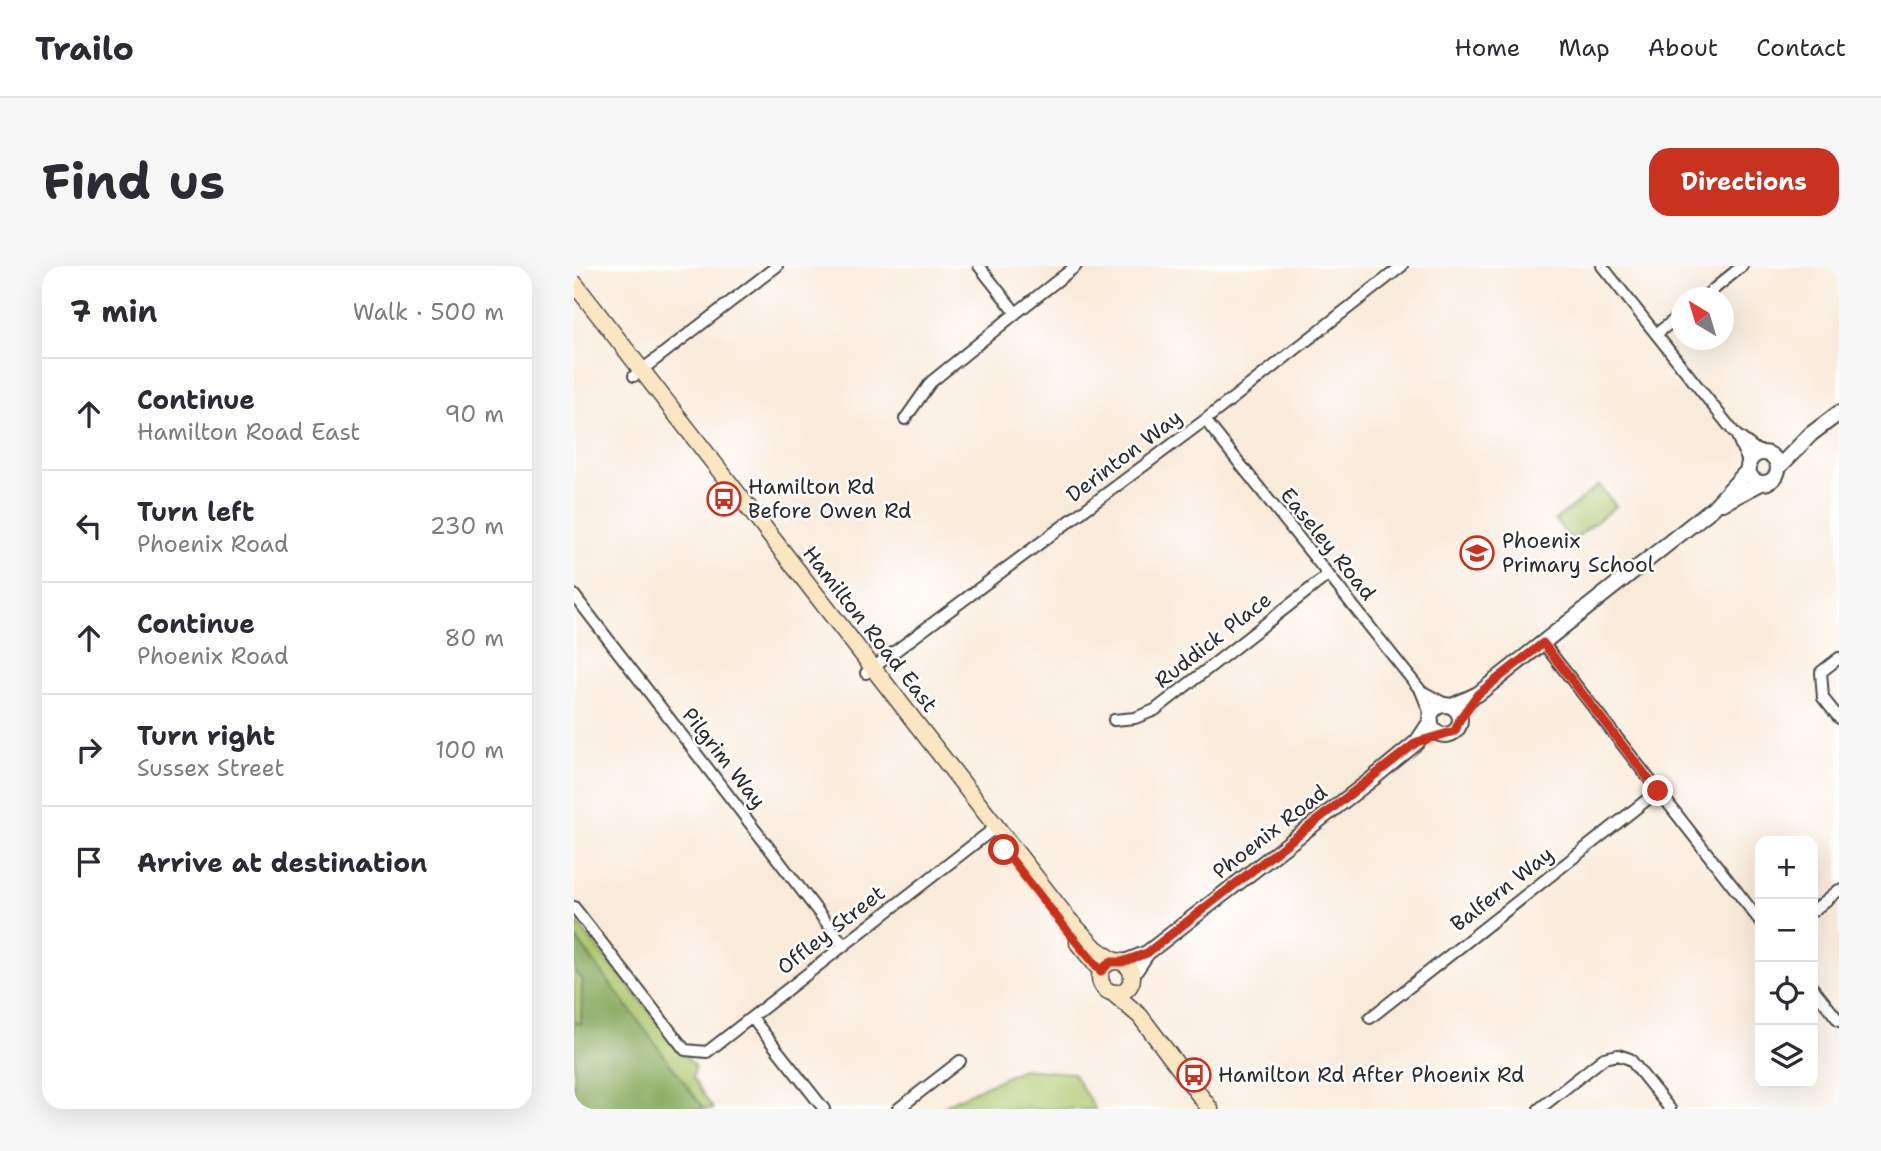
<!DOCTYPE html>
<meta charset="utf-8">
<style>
body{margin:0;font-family:"Shantell Sans",sans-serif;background:#f7f7f7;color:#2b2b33}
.controls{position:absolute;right:21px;bottom:21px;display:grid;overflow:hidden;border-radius:14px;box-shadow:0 7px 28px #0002}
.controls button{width:63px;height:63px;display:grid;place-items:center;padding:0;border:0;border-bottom:2px solid #e1e1e2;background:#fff;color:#2b2b33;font:35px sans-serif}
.compass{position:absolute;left:1097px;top:21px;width:63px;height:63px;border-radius:50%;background:#fff;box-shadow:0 7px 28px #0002;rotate:322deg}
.stop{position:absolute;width:21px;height:21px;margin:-16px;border:5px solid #c8321e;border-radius:50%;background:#fff}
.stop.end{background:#c8321e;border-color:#fff;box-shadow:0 2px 7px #0008}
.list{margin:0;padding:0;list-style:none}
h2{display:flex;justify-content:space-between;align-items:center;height:91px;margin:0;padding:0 28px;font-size:30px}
h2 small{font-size:23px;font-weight:400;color:#7c7c81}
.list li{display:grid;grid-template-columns:46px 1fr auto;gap:21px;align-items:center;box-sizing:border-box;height:112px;padding:0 28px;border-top:2px solid #e1e1e2}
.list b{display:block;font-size:26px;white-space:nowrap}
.list p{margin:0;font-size:23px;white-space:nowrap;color:#7c7c81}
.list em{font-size:23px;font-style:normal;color:#7c7c81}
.icon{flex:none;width:38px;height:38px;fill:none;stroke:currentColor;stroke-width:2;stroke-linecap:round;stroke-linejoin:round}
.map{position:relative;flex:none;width:1265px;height:843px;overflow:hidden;border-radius:21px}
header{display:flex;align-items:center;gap:42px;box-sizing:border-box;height:98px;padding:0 35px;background:#fff;border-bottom:2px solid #e1e1e2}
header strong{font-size:33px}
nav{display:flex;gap:38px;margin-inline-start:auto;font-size:24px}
.intro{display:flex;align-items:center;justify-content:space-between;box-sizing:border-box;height:168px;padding:0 42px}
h1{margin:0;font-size:49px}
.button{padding:18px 32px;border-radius:21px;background:#c8321e;color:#fff;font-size:24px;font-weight:700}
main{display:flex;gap:42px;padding:0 42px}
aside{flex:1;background:#fff;border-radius:21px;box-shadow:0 7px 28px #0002}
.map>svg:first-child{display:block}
.green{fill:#adc66c;stroke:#6c784c;stroke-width:2}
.forest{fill:#8aab60;stroke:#5a6b46;stroke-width:2}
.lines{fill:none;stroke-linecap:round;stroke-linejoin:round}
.minor-casing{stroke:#4a4845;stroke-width:14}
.tertiary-casing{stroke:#4a4845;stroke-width:18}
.secondary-casing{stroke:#4a4845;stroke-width:19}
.minor{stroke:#fff;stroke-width:10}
.tertiary{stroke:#fff;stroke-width:14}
.secondary{stroke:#fbe6c4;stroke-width:16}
.route{stroke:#c8321e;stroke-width:9}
.labels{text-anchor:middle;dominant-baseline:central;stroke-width:5;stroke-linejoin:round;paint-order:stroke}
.street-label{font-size:21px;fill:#2b2b2b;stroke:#fff}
.poi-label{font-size:21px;fill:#2b2b2b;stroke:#fff;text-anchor:start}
</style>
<header>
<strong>Trailo</strong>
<nav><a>Home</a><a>Map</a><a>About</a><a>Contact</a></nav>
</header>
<div class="intro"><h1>Find us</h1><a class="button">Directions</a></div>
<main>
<aside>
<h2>7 min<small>Walk · 500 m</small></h2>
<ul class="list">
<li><svg class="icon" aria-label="ahead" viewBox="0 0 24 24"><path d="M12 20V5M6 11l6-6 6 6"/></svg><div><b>Continue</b><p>Hamilton Road East</p></div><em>90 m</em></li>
<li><svg class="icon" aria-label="left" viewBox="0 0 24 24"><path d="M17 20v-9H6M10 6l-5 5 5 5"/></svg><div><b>Turn left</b><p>Phoenix Road</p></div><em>230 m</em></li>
<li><svg class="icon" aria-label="ahead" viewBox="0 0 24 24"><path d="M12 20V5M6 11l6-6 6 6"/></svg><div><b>Continue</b><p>Phoenix Road</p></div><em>80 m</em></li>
<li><svg class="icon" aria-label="right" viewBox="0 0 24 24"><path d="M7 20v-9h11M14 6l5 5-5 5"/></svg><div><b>Turn right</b><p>Sussex Street</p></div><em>100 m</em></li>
<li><svg class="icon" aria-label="arrive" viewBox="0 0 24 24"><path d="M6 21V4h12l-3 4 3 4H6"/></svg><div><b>Arrive at destination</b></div></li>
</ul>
</aside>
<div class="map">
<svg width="1265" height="843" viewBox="0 0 1265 843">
<rect width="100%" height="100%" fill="#fff"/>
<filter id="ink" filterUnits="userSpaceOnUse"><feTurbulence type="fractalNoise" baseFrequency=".0143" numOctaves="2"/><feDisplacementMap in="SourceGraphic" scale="14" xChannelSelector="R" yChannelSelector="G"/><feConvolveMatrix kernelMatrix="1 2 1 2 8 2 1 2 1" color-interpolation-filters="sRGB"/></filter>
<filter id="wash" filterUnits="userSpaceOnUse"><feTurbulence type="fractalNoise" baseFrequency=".00686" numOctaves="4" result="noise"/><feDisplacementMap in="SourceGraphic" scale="28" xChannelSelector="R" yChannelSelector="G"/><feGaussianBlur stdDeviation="1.57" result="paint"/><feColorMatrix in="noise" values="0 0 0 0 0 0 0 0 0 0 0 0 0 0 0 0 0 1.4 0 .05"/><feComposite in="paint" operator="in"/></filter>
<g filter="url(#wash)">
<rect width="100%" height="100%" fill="#f9ebda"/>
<path class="green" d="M1025 219 1042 240 998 275 981 254Z
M0 653 121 801 119 812 139 843H0Z
M448 803 499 807 521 843H368L377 836Z"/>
<path class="forest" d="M0 670 9 681 130 843H0V756L7 758 8 713 0 704Z"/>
</g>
<g filter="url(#ink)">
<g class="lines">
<defs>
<path id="minor" d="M405 0 442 47 502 0
M1028 0 1163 170 1175 198
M1129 32 1168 0
M1082 68 1108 48
M60 110 203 0
M331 153 357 116 442 47
M631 154 847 425 857 450
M1165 171 1188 188
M0 329 269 678
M969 377 1186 655
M1265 392 1247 406 1249 432 1265 452
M292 407 631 154 828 0
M847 425 873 439
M540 454 561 452 581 444 754 309
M0 641 111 784 133 786 422 561
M1239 645 1265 624
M1239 722 1265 755
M178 752 250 843
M796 752 1084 525
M324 843 386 795
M965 843 1030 792 1044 789 1056 793 1096 843"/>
<path id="tertiary" d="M1174 202a15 15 0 1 1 30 0a15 15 0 1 1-30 0Z
M1204 202 1237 168 1265 147
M1149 237 1187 217
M856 454a15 15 0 1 1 30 0a15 15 0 1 1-30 0Z
M878 440 904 428 1139 242 1175 203
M548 697 573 687 798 513 843 476 857 455
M558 709 573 687"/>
<path id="secondary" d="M0 17 494 653 522 683 540 695
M504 677 527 705
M526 711a16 16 0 1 1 32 0a16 16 0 1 1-32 0Z
M539 727 566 750 636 843"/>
</defs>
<use href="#minor" class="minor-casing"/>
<use href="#tertiary" class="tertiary-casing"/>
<use href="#secondary" class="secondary-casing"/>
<use href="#minor" class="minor"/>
<use href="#tertiary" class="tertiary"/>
<use href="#secondary" class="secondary"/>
</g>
</g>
<g class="lines" filter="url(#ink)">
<path class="route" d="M430 584 495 667 527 705 536 696H548L573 687 843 476 881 465 886 453 904 428 969 377 1084 525"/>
</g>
<defs>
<symbol id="bus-ring" viewBox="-11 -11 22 22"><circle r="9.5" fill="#fff" stroke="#c8321e" stroke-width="1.5"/><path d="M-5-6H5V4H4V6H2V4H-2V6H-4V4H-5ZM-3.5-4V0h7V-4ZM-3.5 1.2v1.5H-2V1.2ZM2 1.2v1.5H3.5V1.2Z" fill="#c8321e"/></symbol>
<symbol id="school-ring" viewBox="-11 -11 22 22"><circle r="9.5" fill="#fff" stroke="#c8321e" stroke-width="1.5"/><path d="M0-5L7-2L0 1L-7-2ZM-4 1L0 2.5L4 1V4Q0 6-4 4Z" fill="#c8321e"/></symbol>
</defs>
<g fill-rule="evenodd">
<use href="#bus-ring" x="131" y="214" width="38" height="38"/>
<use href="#school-ring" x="884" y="268" width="38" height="38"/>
<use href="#bus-ring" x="601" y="790" width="38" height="38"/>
</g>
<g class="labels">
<g class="street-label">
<text transform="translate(550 190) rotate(-37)">Derinton Way</text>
<text transform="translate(754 278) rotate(51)">Easeley Road</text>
<text transform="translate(296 363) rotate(52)">Hamilton Road East</text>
<text transform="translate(639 374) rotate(-38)">Ruddick Place</text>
<text transform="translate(150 492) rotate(52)">Pilgrim Way</text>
<text transform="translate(696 566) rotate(-38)">Phoenix Road</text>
<text transform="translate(928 623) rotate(-38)">Balfern Way</text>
<text transform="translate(257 664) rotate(-38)">Offley Street</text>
</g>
<g class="poi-label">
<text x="174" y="221">Hamilton Rd<tspan x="174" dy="24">Before Owen Rd</tspan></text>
<text x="928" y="275">Phoenix<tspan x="928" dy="24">Primary School</tspan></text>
<text x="644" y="809">Hamilton Rd After Phoenix Rd</text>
</g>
</g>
</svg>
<div class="controls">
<button>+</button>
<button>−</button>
<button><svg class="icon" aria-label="locate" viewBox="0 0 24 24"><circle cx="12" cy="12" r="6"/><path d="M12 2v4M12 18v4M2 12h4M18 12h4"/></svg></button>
<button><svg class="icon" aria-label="layers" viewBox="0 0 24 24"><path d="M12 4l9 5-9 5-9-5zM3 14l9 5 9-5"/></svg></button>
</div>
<svg class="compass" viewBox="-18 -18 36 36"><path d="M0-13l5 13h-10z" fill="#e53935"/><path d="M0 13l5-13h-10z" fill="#7c7c81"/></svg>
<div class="stop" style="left:430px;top:584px"></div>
<div class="stop end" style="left:1084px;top:525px"></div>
</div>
</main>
